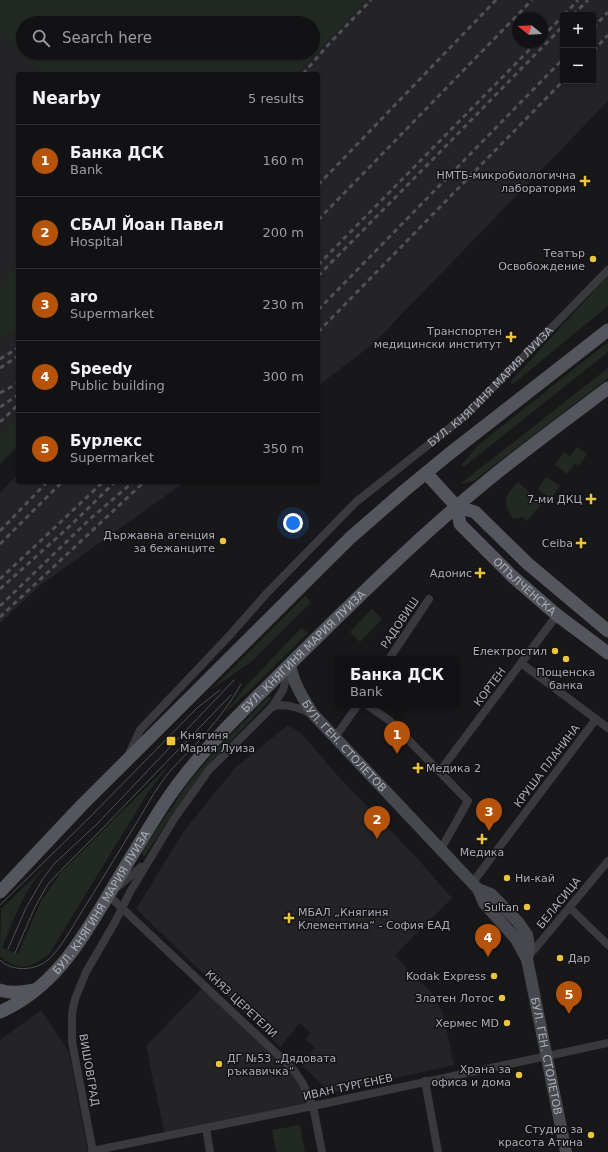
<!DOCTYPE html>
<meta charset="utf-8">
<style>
body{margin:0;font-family:"DejaVu Sans",sans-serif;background:#1f1f21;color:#f1f3f6}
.controls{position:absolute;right:12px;top:12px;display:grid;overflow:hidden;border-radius:4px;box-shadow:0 1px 3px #0004}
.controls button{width:36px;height:36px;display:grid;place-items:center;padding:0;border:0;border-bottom:1px solid #313133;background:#121113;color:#f1f3f6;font:20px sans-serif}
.compass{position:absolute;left:512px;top:12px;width:36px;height:36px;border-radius:50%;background:#121113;box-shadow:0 1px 3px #0004;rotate:288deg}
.you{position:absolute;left:293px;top:523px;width:14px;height:14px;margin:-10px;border:3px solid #fff;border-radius:50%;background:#1a73e8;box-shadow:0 0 0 6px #1a73e833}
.badge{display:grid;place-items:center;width:26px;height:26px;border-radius:50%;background:#b45309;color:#fff;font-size:13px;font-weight:700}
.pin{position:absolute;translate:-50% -33px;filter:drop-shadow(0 1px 2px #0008)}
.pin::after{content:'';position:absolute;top:21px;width:14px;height:12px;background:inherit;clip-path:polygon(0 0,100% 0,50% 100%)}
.popup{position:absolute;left:335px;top:656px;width:124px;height:52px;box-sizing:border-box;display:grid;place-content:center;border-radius:4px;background:#121113;filter:drop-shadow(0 1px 3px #0005);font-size:13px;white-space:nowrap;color:#9c9da0}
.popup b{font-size:15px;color:#f1f3f6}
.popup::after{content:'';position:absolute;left:50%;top:100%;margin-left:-8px;border:8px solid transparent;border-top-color:#121113}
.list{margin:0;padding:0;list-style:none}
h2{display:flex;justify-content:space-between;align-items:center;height:52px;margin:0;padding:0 16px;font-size:17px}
h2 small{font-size:13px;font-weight:400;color:#9c9da0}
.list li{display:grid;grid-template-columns:26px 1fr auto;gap:12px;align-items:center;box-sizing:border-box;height:72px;padding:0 16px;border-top:1px solid #313133}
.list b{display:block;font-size:15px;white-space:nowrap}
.list p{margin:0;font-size:13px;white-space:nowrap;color:#9c9da0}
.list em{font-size:13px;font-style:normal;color:#9c9da0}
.icon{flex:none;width:22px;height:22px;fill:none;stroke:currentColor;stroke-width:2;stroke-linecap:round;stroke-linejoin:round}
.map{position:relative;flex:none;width:608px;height:1152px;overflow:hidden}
.search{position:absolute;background:#121113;box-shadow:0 1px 3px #0004;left:16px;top:16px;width:304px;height:44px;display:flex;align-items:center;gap:10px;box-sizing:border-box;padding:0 14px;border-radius:22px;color:#9c9da0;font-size:15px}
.panel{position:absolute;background:#121113;box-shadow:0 1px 3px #0004;left:16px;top:72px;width:304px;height:412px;border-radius:4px}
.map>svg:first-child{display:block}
.built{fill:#242326;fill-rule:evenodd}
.green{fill:#222923;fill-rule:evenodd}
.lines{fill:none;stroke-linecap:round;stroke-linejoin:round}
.street{stroke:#39393e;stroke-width:8}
.secondary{stroke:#47484e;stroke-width:12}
.primary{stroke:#55565d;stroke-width:13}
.tram{stroke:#505157;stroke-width:1}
.rail{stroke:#505157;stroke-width:3;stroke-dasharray:5 4;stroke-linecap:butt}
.poi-dot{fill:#ecc53d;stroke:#131214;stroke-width:1.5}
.labels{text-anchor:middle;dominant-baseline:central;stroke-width:3;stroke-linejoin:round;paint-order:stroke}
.poi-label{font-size:11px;fill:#aaadb9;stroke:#131214;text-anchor:end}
.street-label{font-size:11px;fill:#aaadb9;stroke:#131214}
</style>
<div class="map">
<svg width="608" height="1152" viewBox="0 0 608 1152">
<rect width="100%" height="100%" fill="#181719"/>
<path class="built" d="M365 0H608V101L373 344 318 386V74H298ZM563 15H593V81H563ZM518 18H542V42H518Z
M0 31 43 74H18V264L0 283Z
M18 330V418L0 433V340Z
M18 474V482H185L42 584 0 623V493Z
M288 725 301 733 339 777 415 856 452 898 395 955 407 969 431 992 443 1013 454 1065 331 1093 300 1064 315 1048 305 1039 311 1033 300 1023 280 1047 136 909 184 831 235 768Z
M205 985 282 1058 313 1106 165 1136 146 1046Z
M41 1010 69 1052 88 1152H0V1040Z"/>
<path class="green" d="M0 0H365L298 74H43L0 31ZM23 23H313V53H23Z
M18 264V330L0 340V283Z
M608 276V306L513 384 510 382Z
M608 342V352L465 466H461L477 446Z
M608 368V378L474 481 460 484Z
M18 418V446L0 464V433Z
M577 447 587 454 579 466 575 463 567 474 555 465 564 452 570 456Z
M546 477 560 486 551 499 538 489Z
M518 482 542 504 527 521 523 517 513 519C502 501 504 497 518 482Z
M305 596 311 602 252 661 211 690Z
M372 609 382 619 360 642 350 632Z
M301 628 308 633 246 694 225 713 245 687Z
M269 696 271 698 269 701 211 762 166 823 145 856H143L142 851 188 783 218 748Z
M171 763 147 794 136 812 50 953C31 968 22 972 2 958L0 956 1 909 45 867C24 890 14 919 2 948L18 954 41 901 62 871Z
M300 1125 305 1152H276L272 1130Z"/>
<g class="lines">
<g class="street">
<path d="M389 659 429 599"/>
<path d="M521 663 608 728"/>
<path d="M367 705 390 721"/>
<path d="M272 707C286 702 300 709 313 714"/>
<path d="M393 724 468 801 441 849"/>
<path d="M335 737 358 705"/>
<path id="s1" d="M129 754 140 730 230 635 267 593 356 502 466 415 608 270"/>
<path d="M440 771 557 615"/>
<path d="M141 867 108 895 293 1069 302 1082 313 1106 322 1152"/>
<path d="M473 882 596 719"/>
<path d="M570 908 608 945"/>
<path d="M528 957 608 861"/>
<path d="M425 1081 438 1152"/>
<path d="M206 1128 210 1152"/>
<path d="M92 1151 313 1106 608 1043"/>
<path d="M93 1152 72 1042V1013L75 999 86 972 115 922 130 892 174 819 209 770 272 707 283 690 289 667"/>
</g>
<g class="secondary">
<path id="s2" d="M290 664C293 683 303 698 313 714L478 889 484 903 516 939 527 959 566 1152"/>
<path d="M478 889 491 894 518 922 527 935 529 946 527 959"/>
</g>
<g class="primary">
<path d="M426 473 457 507 475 512 527 563 608 631"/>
<path id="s3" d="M457 507 460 524 512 576 557 615 608 653"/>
<path d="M0 892 82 805 350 538 404 491 449 454 608 330"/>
<path d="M0 990C11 994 22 992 34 990"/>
<path id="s4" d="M0 1012C54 988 80 942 109 894 127 864 145 833 164 804 198 752 245 709 288 666 351 604 414 541 482 485 523 451 566 420 608 388"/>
</g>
<path class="tram" d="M0 905 89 818 197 708 220 690
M8 949 26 908 42 880 54 864 97 824 234 680
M15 953 35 907 48 884 64 867 102 829 231 695
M0 960C12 972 35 971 48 960 61 948 71 929 81 913 98 886 115 858 132 830 142 815 150 798 161 783 171 768 185 756 197 743 214 724 229 706 241 684"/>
<path class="rail" d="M564 15 578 0
M573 15 588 0
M593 28 608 12
M542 37 563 16
M593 51 608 35
M303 74 327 46 371 0
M318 185 496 0
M318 220 532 0
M318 265 537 42
M318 276 437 155 563 26
M318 310 563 59
M318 332 563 81
M0 359 18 348
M0 368 18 356
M0 393 18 383
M0 407 18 395
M0 422 18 405
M0 531 47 482
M0 544 62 482
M0 579 103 482
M0 589 71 525 115 482
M0 606 90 519 133 482
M0 617 144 482"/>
</g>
<g class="poi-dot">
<path d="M583 175h4v4h4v4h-4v4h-4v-4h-4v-4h4z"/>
<circle cx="593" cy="259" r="4"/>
<path d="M509 331h4v4h4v4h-4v4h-4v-4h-4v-4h4z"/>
<path d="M589 493h4v4h4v4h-4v4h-4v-4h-4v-4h4z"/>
<circle cx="223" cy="541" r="4"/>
<path d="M579 537h4v4h4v4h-4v4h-4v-4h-4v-4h4z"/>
<path d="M478 567h4v4h4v4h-4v4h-4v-4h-4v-4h4z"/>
<circle cx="555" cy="651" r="4"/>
<circle cx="566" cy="659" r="4"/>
<rect x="166" y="736" width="10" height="10" rx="2"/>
<path d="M416 762h4v4h4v4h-4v4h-4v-4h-4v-4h4z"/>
<path d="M480 833h4v4h4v4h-4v4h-4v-4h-4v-4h4z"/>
<circle cx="507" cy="878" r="4"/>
<circle cx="527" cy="907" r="4"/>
<path d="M287 912h4v4h4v4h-4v4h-4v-4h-4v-4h4z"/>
<circle cx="560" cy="958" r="4"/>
<circle cx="494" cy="976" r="4"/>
<circle cx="502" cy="998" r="4"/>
<circle cx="507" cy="1023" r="4"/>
<circle cx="219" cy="1064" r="4"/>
<circle cx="519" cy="1075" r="4"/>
<circle cx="591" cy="1135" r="4"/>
</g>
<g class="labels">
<g class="poi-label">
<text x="576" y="175">НМТБ-микробиологична<tspan x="576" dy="13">лаборатория</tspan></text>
<text x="585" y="253">Театър<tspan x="585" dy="13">Освобождение</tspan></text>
<text x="502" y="331">Транспортен<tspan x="502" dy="13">медицински институт</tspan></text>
<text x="582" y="499">7-ми ДКЦ</text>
<text x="215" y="535">Държавна агенция<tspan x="215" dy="13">за бежанците</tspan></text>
<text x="573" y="543">Ceiba</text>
<text x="472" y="573">Адонис</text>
<text x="547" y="651">Електростил</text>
<text x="566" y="672" text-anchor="middle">Пощенска<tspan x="566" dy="13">банка</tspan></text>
<text x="180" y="735" text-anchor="start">Княгиня<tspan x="180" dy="13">Мария Луиза</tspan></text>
<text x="426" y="768" text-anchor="start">Медика 2</text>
<text x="482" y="852" text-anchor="middle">Медика</text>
<text x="515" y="878" text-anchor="start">Ни-кай</text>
<text x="519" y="907">Sultan</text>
<text x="298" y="912" text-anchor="start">МБАЛ „Княгиня<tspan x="298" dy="13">Клементина“ - София ЕАД</tspan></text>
<text x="568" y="958" text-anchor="start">Дар</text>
<text x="486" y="976">Kodak Express</text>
<text x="494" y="998">Златен Лотос</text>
<text x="499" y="1023">Хермес MD</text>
<text x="227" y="1058" text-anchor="start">ДГ №53 „Дядовата<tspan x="227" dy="13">ръкавичка“</tspan></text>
<text x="511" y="1069">Храна за<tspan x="511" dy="13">офиса и дома</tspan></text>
<text x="583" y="1129">Студио за<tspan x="583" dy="13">красота Атина</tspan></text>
</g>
<g class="street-label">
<text stroke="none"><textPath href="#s1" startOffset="518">БУЛ. КНЯГИНЯ МАРИЯ ЛУИЗА</textPath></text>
<text stroke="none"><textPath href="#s3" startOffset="107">ОПЪЛЧЕНСКА</textPath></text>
<text transform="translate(400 623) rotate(-56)">РАДОВИШ</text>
<text stroke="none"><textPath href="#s4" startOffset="476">БУЛ. КНЯГИНЯ МАРИЯ ЛУИЗА</textPath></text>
<text transform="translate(490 687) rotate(-53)">КОРТЕН</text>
<text stroke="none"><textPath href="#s2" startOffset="100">БУЛ. ГЕН. СТОЛЕТОВ</textPath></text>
<text transform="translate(547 766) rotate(-53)">КРУША ПЛАНИНА</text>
<text stroke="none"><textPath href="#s4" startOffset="152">БУЛ. КНЯГИНЯ МАРИЯ ЛУИЗА</textPath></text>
<text transform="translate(559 903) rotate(-51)">БЕЛАСИЦА</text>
<text transform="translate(241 1004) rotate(43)">КНЯЗ ЦЕРЕТЕЛИ</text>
<text stroke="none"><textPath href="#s2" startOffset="481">БУЛ. ГЕН. СТОЛЕТОВ</textPath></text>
<text transform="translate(89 1070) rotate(80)">ВИШОВГРАД</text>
<text transform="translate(348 1087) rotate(-12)">ИВАН ТУРГЕНЕВ</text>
</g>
</g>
</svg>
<div class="controls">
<button>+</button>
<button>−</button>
</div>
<svg class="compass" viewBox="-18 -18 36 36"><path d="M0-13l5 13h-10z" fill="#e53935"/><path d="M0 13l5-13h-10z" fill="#9c9da0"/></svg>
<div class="you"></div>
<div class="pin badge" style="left:397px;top:754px">1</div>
<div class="popup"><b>Банка ДСК</b>Bank</div>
<div class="pin badge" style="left:377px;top:839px">2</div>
<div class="pin badge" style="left:489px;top:831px">3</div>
<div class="pin badge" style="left:488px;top:957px">4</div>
<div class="pin badge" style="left:569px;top:1014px">5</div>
<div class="search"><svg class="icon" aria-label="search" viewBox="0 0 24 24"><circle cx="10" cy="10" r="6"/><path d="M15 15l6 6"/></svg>Search here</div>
<section class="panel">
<h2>Nearby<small>5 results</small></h2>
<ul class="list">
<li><span class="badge">1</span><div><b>Банка ДСК</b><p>Bank</p></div><em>160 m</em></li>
<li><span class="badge">2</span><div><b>СБАЛ Йоан Павел</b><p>Hospital</p></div><em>200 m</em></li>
<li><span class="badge">3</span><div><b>aro</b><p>Supermarket</p></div><em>230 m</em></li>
<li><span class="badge">4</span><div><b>Speedy</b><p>Public building</p></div><em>300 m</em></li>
<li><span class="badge">5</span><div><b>Бурлекс</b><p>Supermarket</p></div><em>350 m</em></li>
</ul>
</section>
</div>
